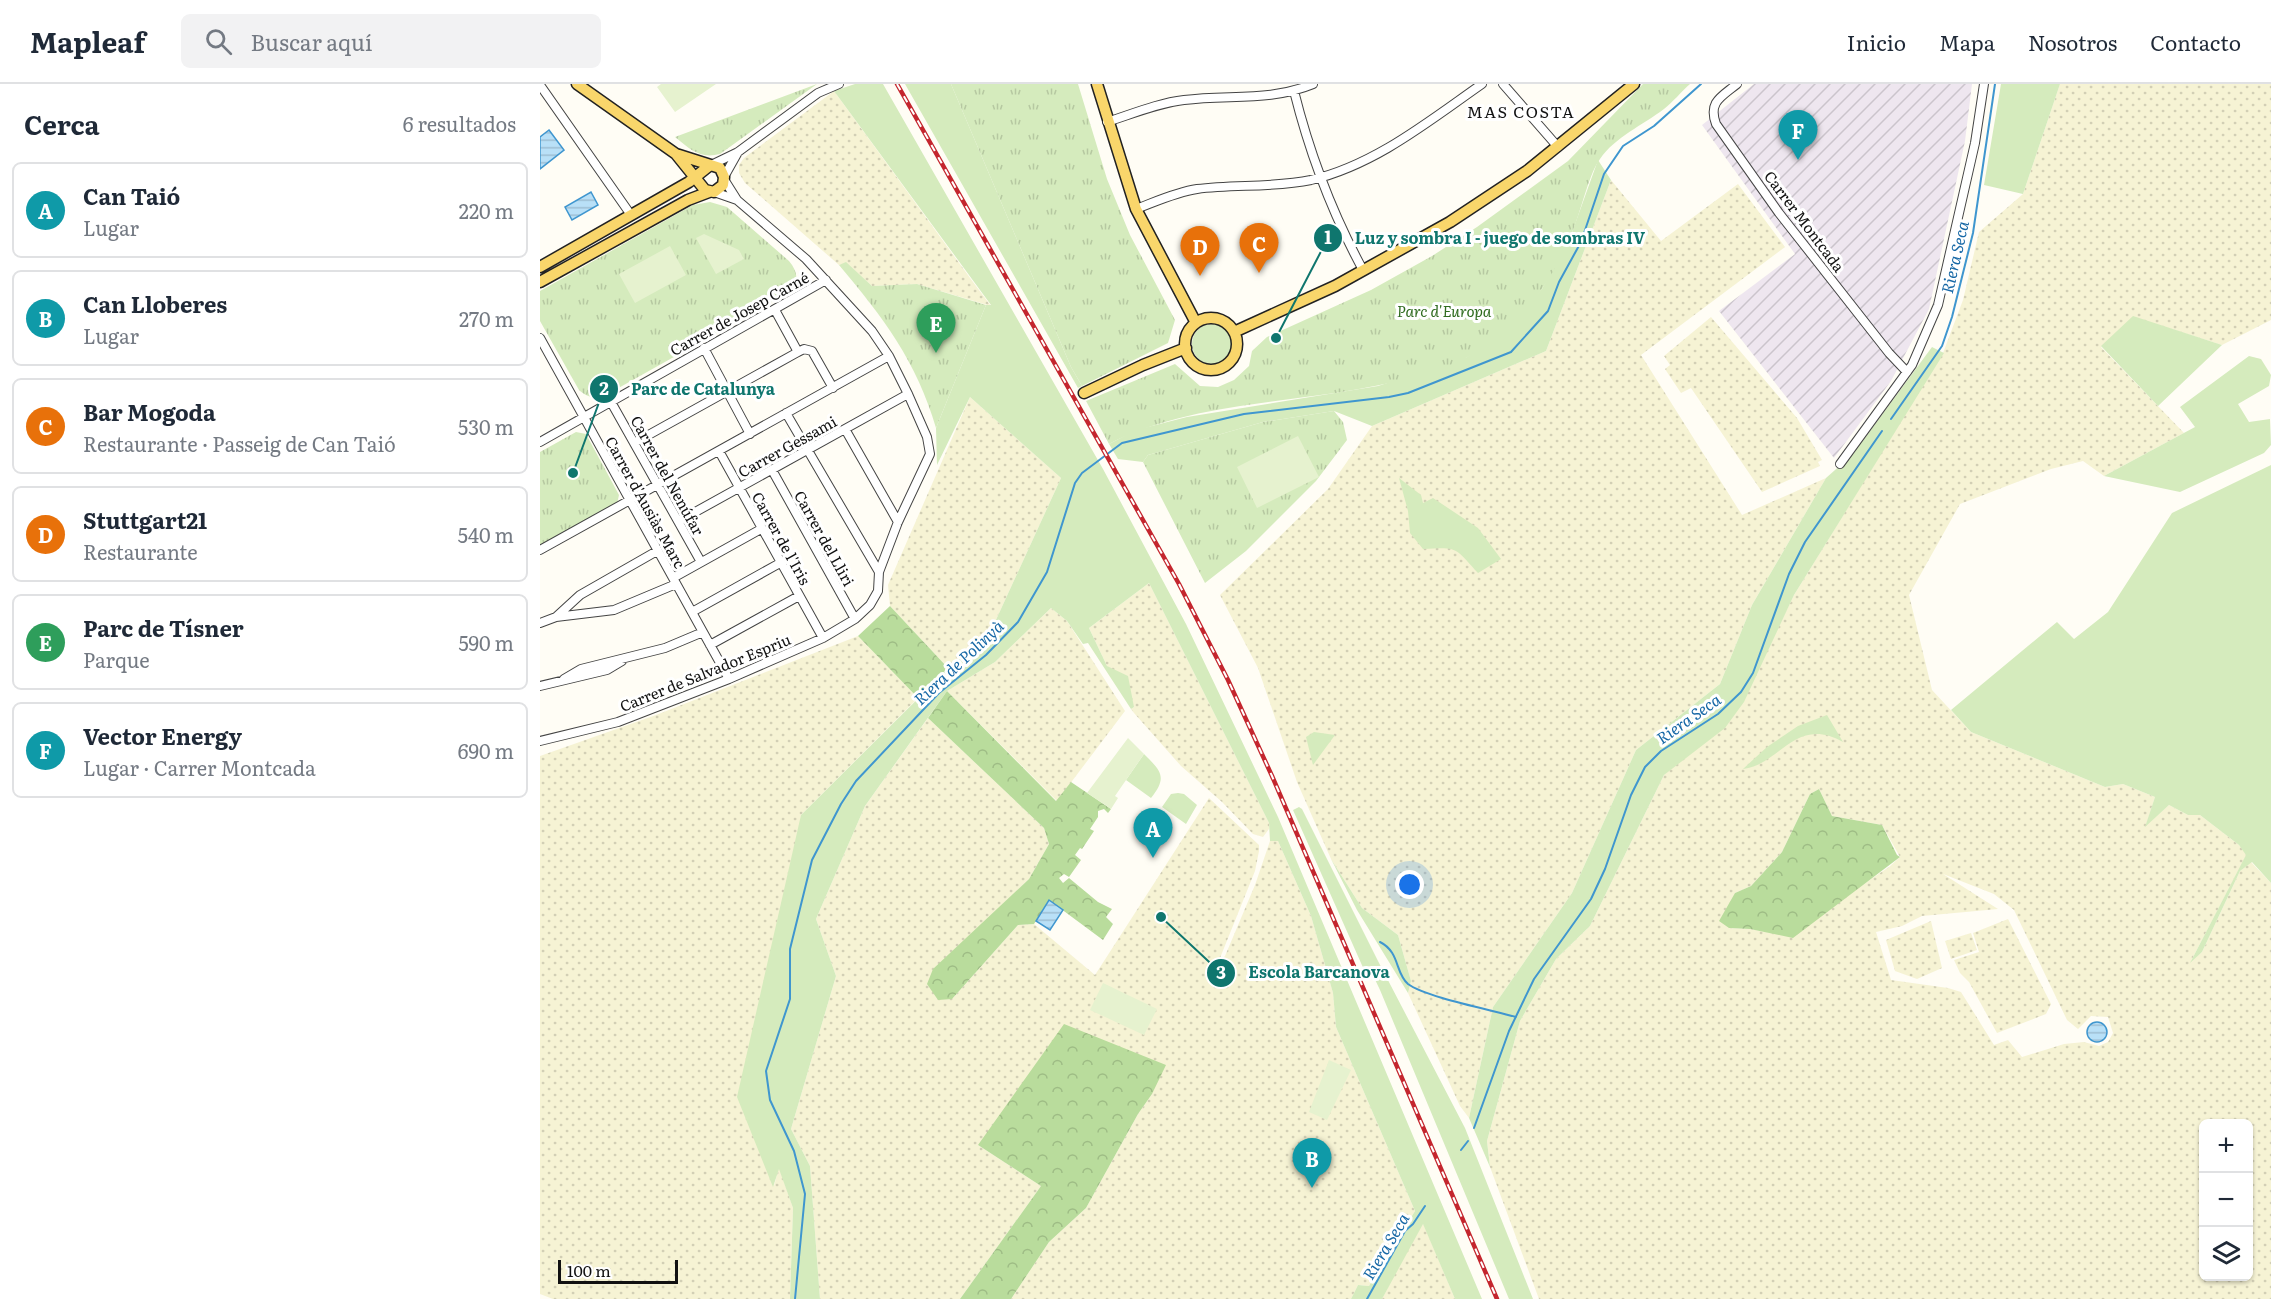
<!DOCTYPE html>
<html lang="es">
<meta charset="utf-8">
<style>
body{margin:0;font-family:Literata,serif;background:#f2f2f3;color:#1f2937}
.controls{position:absolute;right:18px;bottom:18px;display:grid;overflow:hidden;border-radius:9px;box-shadow:0 2px 4px #0004}
.controls button{width:54px;height:54px;display:grid;place-items:center;padding:0;border:0;border-bottom:2px solid #e0e1e3;background:#fff;color:#1f2937;font:30px sans-serif}
.scale{position:absolute;left:18px;bottom:15px;width:120px;box-sizing:border-box;padding-left:6px;border:3px solid #111;border-top:0;font-size:16px;line-height:21px;white-space:nowrap;color:#111;-webkit-text-stroke:4px #fff;paint-order:stroke}
.you{position:absolute;left:870px;top:801px;width:21px;height:21px;margin:-15px;border:4px solid #fff;border-radius:50%;background:#1a73e8;box-shadow:0 0 0 9px #1a73e833}
.badge{display:grid;place-items:center;width:39px;height:39px;border-radius:50%;background:#c4262e;color:#fff;font-size:20px;font-weight:700}
.pin{position:absolute;translate:-50% -50px;filter:drop-shadow(0 2px 3px #0008)}
.pin::after{content:'';position:absolute;top:32px;width:21px;height:18px;background:inherit;clip-path:polygon(0 0,100% 0,50% 100%)}
.list{margin:0;padding:0;list-style:none}
h2{display:flex;justify-content:space-between;align-items:center;height:78px;margin:0;padding:0 24px;font-size:26px}
h2 small{font-size:20px;font-weight:400;color:#747a83}
.list li{display:grid;grid-template-columns:39px 1fr auto;gap:18px;align-items:center;box-sizing:border-box;height:96px;margin:0 12px 12px;padding:0 12px;border:2px solid #e0e1e3;border-radius:9px}
.list b{display:block;font-size:22px;white-space:nowrap}
.list p{margin:0;font-size:20px;white-space:nowrap;color:#747a83}
.list em{font-size:20px;font-style:normal;color:#747a83}
.icon{flex:none;width:33px;height:33px;fill:none;stroke:currentColor;stroke-width:2;stroke-linecap:round;stroke-linejoin:round}
.map{position:relative;flex:none;width:1731px;height:1215px;overflow:hidden}
header{display:flex;align-items:center;gap:36px;box-sizing:border-box;height:84px;padding:0 30px;background:#fff;border-bottom:2px solid #e0e1e3}
header strong{font-size:28px}
nav{display:flex;gap:33px;margin-inline-start:auto;font-size:21px}
.search{width:420px;height:54px;background:#f2f2f3;display:flex;align-items:center;gap:15px;box-sizing:border-box;padding:0 21px;border-radius:9px;color:#747a83;font-size:22px}
main{display:flex}
aside{flex:1;background:#fff}
.map>svg:first-child{display:block}
.industrial{fill:url(#industrial-furrows)}
.farmland{fill:url(#farmland-dots);fill-rule:evenodd}
.grass{fill:#d5ebbd}
.forest{fill:url(#forest-crowns)}
.park{fill:url(#park-tufts)}
.pitch{fill:#e6f2cf}
.water{fill:url(#water-rules);stroke:#3f96cf;stroke-width:1.5}
.lines{fill:none;stroke-linecap:round;stroke-linejoin:round}
.stream{stroke:#3f96cf;stroke-width:2}
.minor-casing{stroke:#444;stroke-width:10}
.major-casing{stroke:#222;stroke-width:13}
.minor{stroke:#fff;stroke-width:8}
.major{stroke:#f9d66b;stroke-width:10}
.rail-casing{stroke:#c4262e;stroke-width:4.5}
.rail{stroke:#fff;stroke-width:2;stroke-dasharray:7;stroke-linecap:butt}
.labels{text-anchor:middle;dominant-baseline:central;stroke-width:6;stroke-linejoin:round;paint-order:stroke}
.street-label{font-size:15px;fill:#111;stroke:#fff}
.park-label{font-size:15px;font-style:italic;fill:#2f6b1f;stroke:#fff}
.neighbourhood-label{font-size:16px;letter-spacing:1.5px;fill:#111;stroke:#fff}
.water-label{font-size:16px;font-style:italic;fill:#1768a6;stroke:#fff}
.leader{fill:none;stroke:#0f766e;stroke-width:2}
.callout-dot{fill:#0f766e;stroke:#fff;stroke-width:2}
.mark-label{font-size:18px;text-anchor:middle;font-weight:bold;fill:#fff}
.callout-label{font-size:16px;text-anchor:middle;font-weight:bold;fill:#0f766e;stroke:#fff;stroke-width:6;stroke-linejoin:round;paint-order:stroke}
</style>
<header>
<strong>Mapleaf</strong>
<div class="search"><svg class="icon" aria-label="search" viewBox="0 0 24 24"><circle cx="10" cy="10" r="6"/><path d="M15 15l6 6"/></svg>Buscar aquí</div>
<nav><a>Inicio</a><a>Mapa</a><a>Nosotros</a><a>Contacto</a></nav>
</header>
<main>
<aside>
<h2>Cerca<small>6 resultados</small></h2>
<ul class="list">
<li><span class="badge" style="background:#0f9aa8">A</span><div><b>Can Taió</b><p>Lugar</p></div><em>220 m</em></li>
<li><span class="badge" style="background:#0f9aa8">B</span><div><b>Can Lloberes</b><p>Lugar</p></div><em>270 m</em></li>
<li><span class="badge" style="background:#e8710a">C</span><div><b>Bar Mogoda</b><p>Restaurante · Passeig de Can Taió</p></div><em>530 m</em></li>
<li><span class="badge" style="background:#e8710a">D</span><div><b>Stuttgart21</b><p>Restaurante</p></div><em>540 m</em></li>
<li><span class="badge" style="background:#2e9e5b">E</span><div><b>Parc de Tísner</b><p>Parque</p></div><em>590 m</em></li>
<li><span class="badge" style="background:#0f9aa8">F</span><div><b>Vector Energy</b><p>Lugar · Carrer Montcada</p></div><em>690 m</em></li>
</ul>
</aside>
<div class="map">
<svg width="1731" height="1215" viewBox="0 0 1731 1215">
<defs>
<pattern id="industrial-furrows" width="10" height="10" patternUnits="userSpaceOnUse" patternTransform="scale(1.5)"><rect width="10" height="10" fill="#eee6ef"/><path d="M-1 1l2-2M0 10L10 0M9 11l2-2" fill="none" stroke="#cbc4cc"/></pattern>
<pattern id="farmland-dots" width="8" height="8" patternUnits="userSpaceOnUse" patternTransform="scale(1.5)"><rect width="8" height="8" fill="#f6f3d4"/><path d="M2 2h.1M6 6h.1" fill="none" stroke="#d2cfb5" stroke-width="1.8" stroke-linecap="round"/></pattern>
<pattern id="forest-crowns" width="20" height="18" patternUnits="userSpaceOnUse" patternTransform="scale(1.5)"><rect width="20" height="18" fill="#b9dc9c"/><path d="M2 6a3 3 0 1 1 6 0M12 15a3 3 0 1 1 6 0" fill="none" stroke="#9ebc85"/></pattern>
<pattern id="park-tufts" width="24" height="20" patternUnits="userSpaceOnUse" patternTransform="scale(1.5)"><rect width="24" height="20" fill="#d5ebbd"/><path d="M3 7l-1-3M5 7V3M7 7l1-3M15 17l-1-3M17 17v-4M19 17l1-3" fill="none" stroke="#b6c8a1"/></pattern>
<pattern id="water-rules" width="6" height="5" patternUnits="userSpaceOnUse" patternTransform="scale(1.5)"><rect width="6" height="5" fill="#b9e0f7"/><path d="M0 2.5h6" fill="none" stroke="#9ebfd3"/></pattern>
</defs>
<rect width="100%" height="100%" fill="#fffdf5"/>
<path class="industrial" d="M1214 0H1432L1425 57 1389 225 1351 297 1294 374 1179 227 1255 170 1162 41Z"/>
<path class="farmland" d="M1520 0H1731V236L1682 261 1593 233 1561 263 1644 349 1564 392 1543 377 1511 385 1420 420 1369 511 1392 606 1431 648 1565 703 1583 700 1615 713 1606 741 1629 721 1648 731H1660L1699 761 1707 770 1651 877 1662 868 1700 787 1711 778 1731 799V1215H999L950 1083 947 1057 980 937 1016 875 1050 842 1124 691 1204 613 1254 511 1403 269 1423 216 1439 148 1483 110ZM1279 705 1292 732 1342 741 1360 773 1349 783 1313 807 1253 853 1210 845 1189 844 1195 809 1211 802 1242 768 1270 710ZM1403 790 1454 810 1474 826 1527 936 1538 945 1551 932 1568 933 1573 949 1568 958 1559 962 1544 958 1524 960 1482 973 1468 956 1454 961 1421 908 1408 904 1351 896 1336 848 1362 842 1382 832 1458 825ZM1664 1040H1708V1192H1664Z
M294 7 433 198 451 222 377 200 332 202 306 179 299 181 205 99 199 89V81L204 74Z
M1071 96 1121 157 1198 100 1245 163 1101 271 1202 431 1286 394 1212 521 1180 600 1096 666 1032 809 953 923 929 1034 920 1022 868 909 871 897 858 851 822 824 791 775 757 698 718 584 680 511 788 405 832 342 1006 267Z
M1171 233 1257 334 1282 376 1278 378 1280 382 1222 408 1151 304 1141 309 1125 285 1130 281 1124 272Z
M430 313 521 394 455 538 408 584 350 522 348 501Z
M609 499 729 739V745L723 753 713 750 682 718 641 682 594 629 591 625 594 623 567 582 549 544Z
M511 524 527 537 585 627 517 717 407 607 455 578Z
M318 552 378 614 261 731 234 1102 239 1083 253 1124 250 1215H13L0 1210V672L116 631Z
M388 634 504 744 509 760 489 795 440 842 412 915 478 841 494 840 555 891 669 714 719 761V767L715 787 678 879 685 872 715 801 730 757H738L771 832 793 909 796 943 875 1127 829 1202 818 1201 811 1215H471L509 1158 546 1124 598 1030 612 1010 438 1061 501 1102 420 1215H280L270 1082 251 1045 296 892 276 835 325 722Z
M1468 835 1511 920 1506 930 1457 949 1429 898 1420 889 1414 876 1439 868 1433 849Z
M1391 837 1402 884 1377 895 1355 887 1346 856Z
M1431 849 1437 866 1411 875 1405 857Z
M883 1139 915 1215H842L851 1197Z"/>
<path class="grass" d="M315 0H343L563 385 646 540 738 733 942 1215H915L883 1140 842 1215H811L818 1201 829 1202 875 1127 796 943 793 909 771 832 738 757H730L729 739 609 499 549 544 567 582 588 592 594 623 591 625 548 559 543 560 527 537 511 524 455 578 407 607 325 722 276 835 296 892 251 1045 270 1082 280 1215H250L253 1124 239 1085 233 1103 197 1013 261 731 455 538 521 394 430 313 397 381 396 344 446 221H451L294 7Z
M365 0H411L531 283 542 302 538 304Z
M1461 0H1520L1483 110 1444 101Z
M1058 76 1071 96 1006 267 832 342 794 327 723 338 608 371 603 378 578 375 569 360 596 346 647 333 838 302 927 273 961 251 1002 205 1030 154Z
M1593 232 1682 261 1618 322 1561 262Z
M652 260a20 20 0 1 1 40 0a20 20 0 1 1-40 0Z
M1392 263 1404 269 1254 511 1204 618 1185 644 1124 691 1050 842 1016 875 980 937 947 1057 950 1083 929 1034 953 923 1032 809 1096 666 1180 600 1212 521 1286 394 1313 370Z
M1709 272 1721 275 1731 291 1729 302 1698 320 1709 338 1730 335 1731 361 1724 369 1640 408 1564 392 1655 343 1640 323Z
M1731 381V799L1712 778 1700 787 1662 868 1650 879 1706 771 1699 761 1660 731H1648L1629 721 1605 743 1615 713 1583 700 1565 703 1431 648 1411 626 1517 538 1534 555 1568 528 1632 429Z
M859 394 881 411 883 419 893 414 938 444 961 475 938 489C914 463 919 463 883 465L870 449 868 427Z
M1287 631 1303 658C1255 631 1240 681 1203 685L1227 663 1258 642Z
M774 648 795 651 773 681 766 653Z
M604 670C621 687 628 693 611 714L586 696Z
M638 709 644 710 657 721 646 740 622 723 631 710Z
M759 723 762 725 838 877 925 1044 993 1215H969L840 906 830 885 825 888 753 726Z
M791 775 822 824 858 851 871 897 868 909 817 826Z"/>
<path class="forest" d="M350 522 408 584 378 614 318 552Z
M407 607 516 717 531 698 571 725 568 729 564 725 558 727V733L550 745 554 747 542 765 540 764 535 771 541 776 529 793 524 790 519 794 523 799 529 794 558 818 572 825 566 833 573 840 563 856 509 816 494 840 478 841 412 915 398 916 387 900 393 885 489 795 509 760 504 744 388 634Z
M1279 705 1292 732 1342 741 1357 771 1360 773 1253 854 1210 845 1189 844 1179 837 1195 809 1211 802 1242 768 1270 710Z
M524 940 626 981 612 1010 598 1030 546 1124 509 1158 471 1215H420L501 1102 438 1061Z"/>
<path class="park" d="M277 0 180 70C160 75 151 66 135 53Z
M411 0H538L567 95 590 151 635 236 628 259 542 302 531 283Z
M1103 0H1150C1141 8 1133 18 1124 25 1103 41 1075 53 1060 75 1050 88 1042 122 1036 138 1021 180 995 222 962 251 922 284 868 296 819 305 736 320 645 321 569 360L546 317 635 280 660 302 678 303 694 296 709 282 712 267 727 253 831 206 892 172 937 143 1028 77Z
M170 118 187 123 249 177C259 189 259 199 248 209L66 311C55 315 48 314 39 306L0 237V207L153 121Z
M306 178 332 202 377 200 446 221 396 344C377 278 343 233 299 181Z
M794 327 803 338 807 356 776 397 706 467 665 499 603 378 608 371 723 338Z
M36 348 46 350 79 411 77 420 0 462V368Z"/>
<path class="pitch" d="M121 0H176L135 28 117 3Z
M164 150 199 166 204 175 176 190 156 154Z
M130 162 146 191 95 219 79 190Z
M758 352 779 393 717 424 697 383Z
M588 654 604 670 575 712 578 714 571 725 547 709Z
M563 899 617 925 604 951 550 926Z
M789 976 811 986 787 1036 769 1028Z"/>
<path class="water" d="M9 46 24 66 0 85V53Z
M51 108 58 121 32 136 25 123Z
M509 816 523 826 510 846 496 837Z
M1547 948a10 10 0 1 1 20 0a10 10 0 1 1-20 0Z"/>
<g class="lines">
<path class="stream" d="M1351 335 1402 262 1412 233 1433 149 1455 0
M840 858C860 868 855 889 868 900 885 913 952 926 976 933
M934 1044 969 947 994 895 1051 815 1065 785 1091 711 1105 683 1121 667 1178 630 1201 608 1213 589 1249 490 1265 458 1342 347
M921 1066 928 1057
M255 1215 265 1110 254 1067 230 1016 226 987 250 915V865L272 776 301 720 316 697 399 609 446 571 478 538 507 488 535 399 542 389 582 359 704 330 849 313 868 309 971 268 1008 227 1019 198 1041 158 1064 90 1083 62 1114 42 1161 0
M827 1215 865 1147 873 1140 885 1122"/>
<defs>
<path id="minor" d="M963 0 1018 63
M1197 0C1181 13 1168 18 1176 40L1239 129 1349 269 1367 288
M0 1 91 131
M754 7C770 71 792 129 823 186
M567 38C592 30 618 19 644 16 689 10 729 18 773 0
M169 82 198 68 278 9 299 0
M184 93 198 68
M174 108 197 116
M596 125C615 118 636 108 657 105 694 100 733 104 771 96 835 81 889 37 942 0
M235 226 258 268 264 265 272 267 293 304
M0 254 189 595
M164 264 210 350
M71 318 161 478
M246 329 339 488
M305 345 358 438
M0 358 286 196
M94 359 258 268
M179 367 283 554
M1300 380 1372 281 1398 221 1435 59 1444 0
M232 386 315 535
M139 437 368 310
M0 466 349 272
M133 494 221 445
M152 528 240 479
M16 533 74 526 136 500
M0 539 16 533 40 511 117 467
M170 561 259 512
M24 595 41 585 125 564 163 548
M0 602 67 586 82 577
M0 657 78 638 189 595 283 554 315 535 330 521 338 507 339 488 358 438 390 370 387 353 368 310 349 272 332 247 266 175 197 116 185 97"/>
<path id="major" d="M37 0 136 70 180 84 184 93 183 101 174 108 165 106 136 70
M557 0 596 125 656 239
M0 183 149 98 169 82
M0 198 148 116 169 108
M645 260a26 26 0 1 1 52 0a26 26 0 1 1-52 0Z
M694 248 795 202 910 138 987 87 1094 0
M544 309 603 281 646 264"/>
</defs>
<use href="#minor" class="minor-casing"/>
<use href="#major" class="major-casing"/>
<use href="#minor" class="minor"/>
<use href="#major" class="major"/>
<defs>
<path id="rail" d="M357 0 639 500 688 596 732 692 957 1215"/>
</defs>
<use href="#rail" class="rail-casing"/>
<use href="#rail" class="rail"/>
</g>
<g class="labels">
<g class="street-label">
<text transform="translate(1265 137) rotate(53)">Carrer Montcada</text>
<text transform="translate(199 229) rotate(-29)">Carrer de Josep Carné</text>
<text transform="translate(247 362) rotate(-29)">Carrer Gessami</text>
<text transform="translate(128 391) rotate(61)">Carrer del Nenúfar</text>
<text transform="translate(106 418) rotate(61)">Carrer d'Ausiàs Marc</text>
<text transform="translate(242 454) rotate(61)">Carrer de l'Iris</text>
<text transform="translate(285 454) rotate(61)">Carrer del Lliri</text>
<text transform="translate(165 588) rotate(-22)">Carrer de Salvador Espriu</text>
</g>
<g class="park-label">
<text x="904" y="226">Parc d'Europa</text>
</g>
<g class="neighbourhood-label">
<text x="981" y="27">MAS COSTA</text>
</g>
<g class="water-label">
<text transform="translate(1414 173) rotate(-77)">Riera Seca</text>
<text transform="translate(418 578) rotate(-43)">Riera de Polinyà</text>
<text transform="translate(1148 634) rotate(-35)">Riera Seca</text>
<text transform="translate(845 1162) rotate(-59)">Riera Seca</text>
</g>
</g>
<path class="leader" d="M736 254L788 154M33 389L64 305M621 833L681 889"/>
<g class="callout-dot">
<circle cx="736" cy="254" r="6"/>
<circle cx="33" cy="389" r="6"/>
<circle cx="621" cy="833" r="6"/>
<circle cx="788" cy="154" r="15"/>
<circle cx="64" cy="305" r="15"/>
<circle cx="681" cy="889" r="15"/>
</g>
<g class="mark-label">
<text x="788" y="160">1</text>
<text x="64" y="311">2</text>
<text x="681" y="895">3</text>
</g>
<g class="callout-label">
<text x="960" y="160">Luz y sombra I - juego de sombras IV</text>
<text x="163" y="311">Parc de Catalunya</text>
<text x="779" y="894">Escola Barcanova</text>
</g>
</svg>
<div class="controls">
<button>+</button>
<button>−</button>
<button><svg class="icon" aria-label="layers" viewBox="0 0 24 24"><path d="M12 4l9 5-9 5-9-5zM3 14l9 5 9-5"/></svg></button>
</div>
<div class="scale">100 m</div>
<div class="you"></div>
<div class="pin badge" style="left:613px;top:774px;background:#0f9aa8">A</div>
<div class="pin badge" style="left:772px;top:1104px;background:#0f9aa8">B</div>
<div class="pin badge" style="left:719px;top:189px;background:#e8710a">C</div>
<div class="pin badge" style="left:660px;top:192px;background:#e8710a">D</div>
<div class="pin badge" style="left:396px;top:269px;background:#2e9e5b">E</div>
<div class="pin badge" style="left:1258px;top:76px;background:#0f9aa8">F</div>
</div>
</main>
